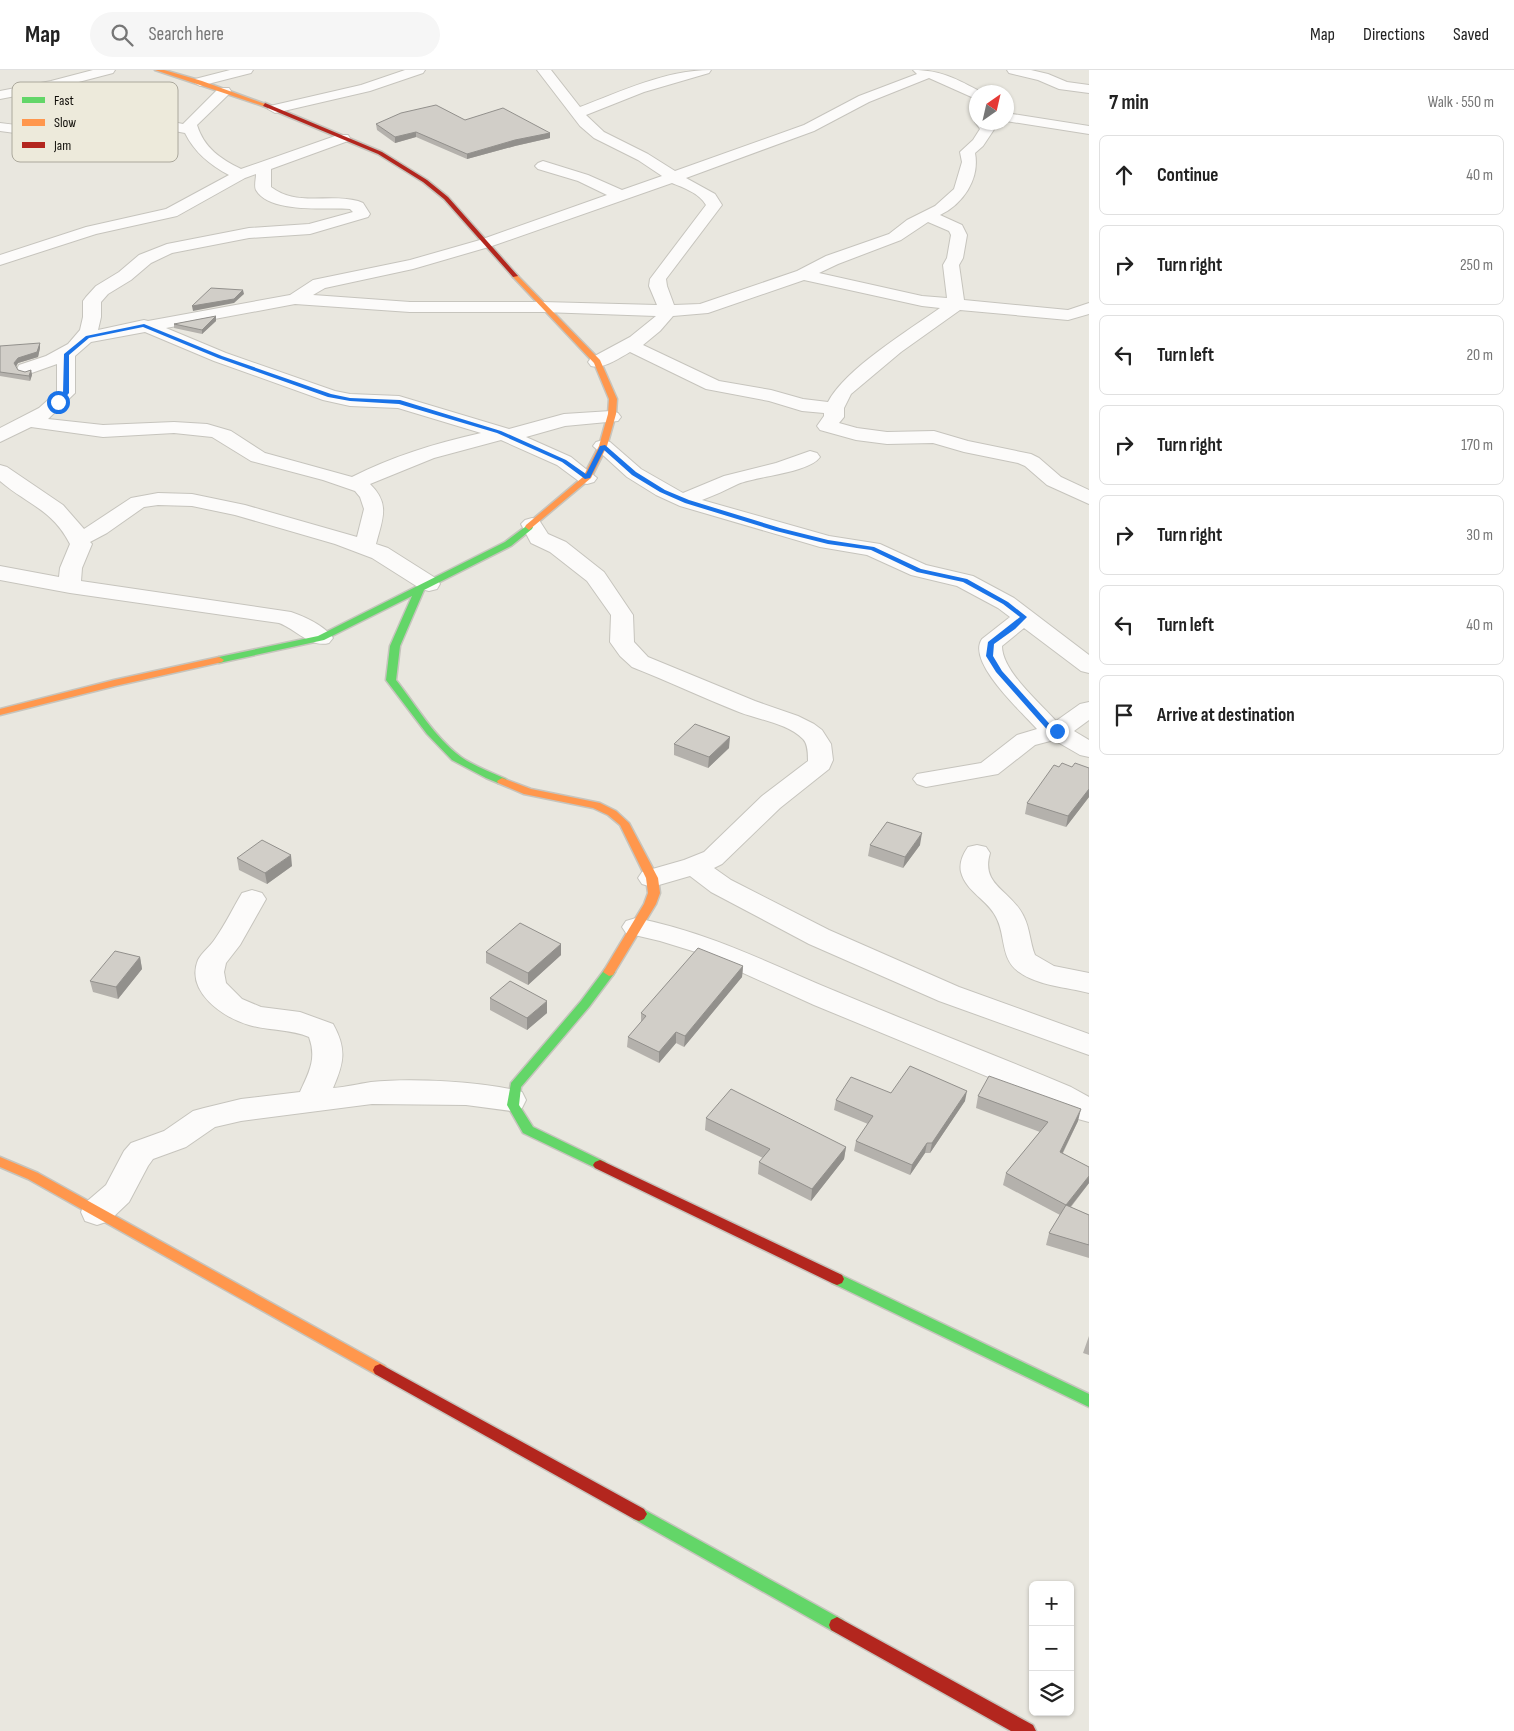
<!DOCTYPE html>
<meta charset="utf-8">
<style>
body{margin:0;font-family:"Sofia Sans Condensed",sans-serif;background:#f6f6f6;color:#222}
.controls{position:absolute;right:15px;bottom:15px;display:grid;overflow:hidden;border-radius:8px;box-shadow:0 1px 4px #0004}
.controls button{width:45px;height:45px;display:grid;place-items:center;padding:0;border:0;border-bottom:1px solid #e0e0e0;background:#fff;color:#222;font:25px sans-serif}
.compass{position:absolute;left:969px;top:15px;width:45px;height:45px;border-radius:50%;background:#fff;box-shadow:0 1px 4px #0004;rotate:34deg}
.stop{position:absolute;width:15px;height:15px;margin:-11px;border:4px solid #1a73e8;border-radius:50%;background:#fff}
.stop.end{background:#1a73e8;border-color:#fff;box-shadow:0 1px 5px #0008}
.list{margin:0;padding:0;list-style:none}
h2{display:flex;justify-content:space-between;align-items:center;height:65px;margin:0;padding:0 20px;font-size:21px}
h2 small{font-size:16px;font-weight:400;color:#767676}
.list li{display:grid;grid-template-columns:32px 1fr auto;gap:15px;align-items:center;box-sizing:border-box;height:80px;margin:0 10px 10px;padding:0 10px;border:1px solid #e0e0e0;border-radius:8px}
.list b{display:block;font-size:19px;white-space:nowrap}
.list em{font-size:16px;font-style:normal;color:#767676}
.icon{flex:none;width:28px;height:28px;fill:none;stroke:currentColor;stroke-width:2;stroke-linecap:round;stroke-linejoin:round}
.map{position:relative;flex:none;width:1089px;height:1661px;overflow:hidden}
header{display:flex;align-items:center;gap:30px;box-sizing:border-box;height:70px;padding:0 25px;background:#fff;border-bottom:1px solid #e0e0e0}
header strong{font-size:24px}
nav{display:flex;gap:28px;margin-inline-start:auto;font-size:18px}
.search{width:350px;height:45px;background:#f6f6f6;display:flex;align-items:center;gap:12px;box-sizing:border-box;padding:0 18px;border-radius:28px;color:#767676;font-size:19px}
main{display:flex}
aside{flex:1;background:#fff}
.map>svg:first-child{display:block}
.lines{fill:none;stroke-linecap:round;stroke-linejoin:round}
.street-casing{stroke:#c6c4bd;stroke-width:2}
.fast-casing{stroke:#c6c4bd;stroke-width:3}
.slow-casing{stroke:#c6c4bd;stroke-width:3}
.jam-casing{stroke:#c6c4bd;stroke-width:3}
.street{fill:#fcfbfa;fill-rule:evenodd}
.fast{fill:#63d668;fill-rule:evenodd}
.slow{fill:#ff974d;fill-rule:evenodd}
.jam{fill:#b3261e;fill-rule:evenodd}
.wall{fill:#b4b1ac}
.shaded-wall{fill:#92908c}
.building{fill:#d1cec8;stroke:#92908c}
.route{fill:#1a73e8}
.key{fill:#edeadb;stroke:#aba89c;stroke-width:1}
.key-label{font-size:14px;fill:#100e09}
</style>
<header>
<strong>Map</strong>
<div class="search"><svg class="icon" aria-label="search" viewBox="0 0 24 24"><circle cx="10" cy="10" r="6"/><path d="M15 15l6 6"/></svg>Search here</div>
<nav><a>Map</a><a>Directions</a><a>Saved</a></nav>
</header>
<main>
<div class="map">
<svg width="1089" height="1661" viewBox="0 0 1089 1661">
<rect width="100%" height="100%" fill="#e9e7df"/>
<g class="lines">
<defs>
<path id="street" d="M93 0H115L113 3 44 21 108 39 183 54 219 18H229L231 21 229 24 197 55C204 78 221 89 241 99L338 65H348L350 68 348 71 271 99V117C297 137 328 123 358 131L363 133 370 144 368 147 310 164 249 168 172 183 151 193 131 210 108 224 101 232V247L98 260 144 250 148 251 290 225 313 210 410 190 480 170 607 125 578 111 538 99 535 96 538 93 543 91 588 105 622 120 662 106 638 90 594 68 580 56 537 0H551L580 37C622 21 666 0 711 0L709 3 644 22 586 45 604 62 648 84 675 101 804 55 859 26 917 4 913 0C941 0 957 9 981 22H976V29L929 8 869 32 814 61 686 108 715 124 722 135 666 209 667 216 674 235 700 234 797 201 826 186 889 164 907 150 935 136 954 119 962 92 960 82 973 70 980 59 975 52 976 50V52H991L995 58 983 76 975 83C980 109 963 134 940 145L962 155 967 165 963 188 959 195 964 230 1068 240 1089 233V244L1068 250 960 240 901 282 851 324 844 338V347L839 353 857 358 887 362 934 361 968 371 1031 384 1039 388 1061 407 1089 420V434L1047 415 1025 396 1018 393 964 382 933 373 887 374 856 370 820 360 817 356 824 346V343L802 341 769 331 706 319 630 282C618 289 604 299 591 296L588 292 591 288 630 267 656 246 543 242H410L295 234 166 258 226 283 335 321 350 324 399 326 509 359 564 344 611 341 618 343 621 347 618 351 565 356 526 367 571 387 597 408 594 412 587 414 580 412 557 395 501 370 434 388 370 414C391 434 382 450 376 474L388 478 437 509 440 514 437 519 429 521 421 519 372 488 335 474 235 445 192 436 158 435 144 437 107 463 90 472 92 474 82 498 81 511 291 542C305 547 324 555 333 568L329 573C310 578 296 559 279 553L70 523 0 510V496L59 507 60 498 70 474C52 439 28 435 0 411V395L7 397 63 435 84 459 131 428 158 423 192 424 245 435 357 467 364 439 360 427 355 421 323 410 251 391 212 367 174 363 103 367 31 357 0 372V358L39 338 57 322V294L26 305 19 303 17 299 19 295 46 286 68 274 80 260 83 247V231L86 227 96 216 119 202 139 185 167 174 249 158 309 154 353 142 350 139C326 137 270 144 256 120 254 116 256 109 256 104L245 108 177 146 96 164 0 195V185L86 157 166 139 229 105C210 95 195 83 185 63L122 51 90 60 60 65H30L0 61V53C35 58 71 58 105 47L26 24 0 29V21L51 11ZM672 113C684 118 699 123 706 135L650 209 649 216 657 235 543 232H410L313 225 325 218 413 199 492 176ZM928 152 949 161 951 165 947 188 943 195 947 228 922 226 819 203 838 194 901 170ZM804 210 922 236 940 238C909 260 845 299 828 332L803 329 771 320 719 311 643 275 660 261 673 246 708 243ZM145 262 214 291 323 330 350 336 398 338 481 363C436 373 393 386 352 407L265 383 231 361 207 354 174 352 103 355 48 349 75 323V286L91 272Z
M230 0H253L251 3 200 16 193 12 195 9Z
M405 0H425L423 3 370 21 275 43 268 39 270 36 361 15Z
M1007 0H1031L1048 4 1067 12 1089 15V23L1059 19 1038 10 1009 3Z
M1006 43 1089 56V64L1006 51Z
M603 370 610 372 641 399 683 423 724 406 776 393 810 381 817 383 820 387C809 403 757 406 738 414 726 420 715 425 702 430L829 466 880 474 926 495 973 506 1014 528 1089 585V603L1081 601 1024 558 1002 576C1002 601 1039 632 1056 651L1080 634 1089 632V650L1074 661 1089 670V687L1080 685 1054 670 1035 675 998 704 926 717 917 714 913 709 917 704 981 693 1017 665 1037 659C1022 642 966 592 982 569L1010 547 998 538 957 516 911 505 867 485 820 477 680 436 656 425 627 407 593 376 596 372Z
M532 448 539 450 548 464 566 472 604 502 633 545 634 572 648 587 755 631 798 646 814 654 822 660 831 674 833 690 829 699 780 738 722 794 714 798 731 810 829 860 959 917 1089 964V985L939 931 809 874 711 822 690 806 652 817 642 814 638 808 642 802 684 790 704 782 762 726 808 691C808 684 808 674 803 669 787 653 759 650 739 642 703 628 668 611 632 597L620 586 610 572 611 545 587 511 550 482 531 473 521 454 525 450Z
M977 775 986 777 990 783C980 816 1012 820 1024 847 1030 859 1030 873 1035 885L1054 896 1089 903V923C1067 917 1038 916 1019 902 1000 889 1006 865 996 847 988 830 966 822 961 802 959 793 963 784 968 777Z
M252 820 262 823 266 829 240 875 226 893 224 902 226 913 242 929 261 937 300 942 333 954C347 979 344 993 333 1018 345 1017 358 1014 371 1012 411 1008 483 1011 522 1022L526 1030 522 1038 511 1041 466 1035 372 1034 241 1051 215 1057 186 1077 153 1089 148 1096 129 1132 109 1151 97 1155 85 1151 81 1142 85 1133 106 1115 124 1081 131 1073 164 1061 193 1041 204 1038 241 1029 300 1022C309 1002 317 989 309 967 290 959 269 961 249 955 224 948 185 922 198 890 202 882 210 877 215 869 225 855 233 838 242 823Z
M636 848C708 862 768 893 835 921 913 954 993 984 1071 1017L1089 1027V1052L1078 1049 1049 1033 1020 1020 814 935 699 883 660 871 626 863 622 857 626 851Z"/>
<path id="fast" d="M529 454 533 457 532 459 511 476 424 520 400 576 396 610C416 635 434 667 461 687 474 696 490 702 506 709L507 711 506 713H498L486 708 452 690 427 664 386 610 390 576 412 526 324 570 219 593 214 590 219 587 318 566 505 472Z
M609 898 615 902 613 905 589 937 521 1017 519 1035 533 1057 605 1092 607 1095 605 1098 600 1100 523 1063 507 1035 511 1013 581 931 605 899Z
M837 1203 1089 1324V1337L832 1213 830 1209 832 1205Z
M639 1437 843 1550 845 1555 843 1560 837 1563 831 1560 634 1449 631 1444 634 1439Z"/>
<path id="slow" d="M155 0H164L202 11 268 35 263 36Z
M513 205H517L600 290 617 329 616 344 607 376 591 408 529 460 525 457 526 455 583 407 599 376 608 344 609 329 594 293 513 207Z
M219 587 224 590 222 592 115 616 0 645V639L114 610Z
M502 708 531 719 600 733 616 741 629 753 658 808 660 823 656 834 613 905 609 906 603 902 644 834 648 823 646 808 620 755 608 745 593 738 524 724 498 713 497 711Z
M0 1087 38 1103 385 1296 387 1300 385 1304 380 1306 375 1304 28 1109 0 1097Z"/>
<path id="jam" d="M265 33 382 82 427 110 448 127 518 206 513 207 444 129 423 112 378 84 263 36Z
M600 1090 842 1205 844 1209 842 1213 837 1215 832 1213 595 1098 593 1095 595 1092Z
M380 1294 644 1439 647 1444 644 1449 639 1451 634 1449 375 1304 373 1300 375 1296Z
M837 1547 1033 1655 1036 1661H1011L831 1560 829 1555 831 1550Z"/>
</defs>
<use href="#street" class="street-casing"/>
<use href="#fast" class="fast-casing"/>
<use href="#slow" class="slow-casing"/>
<use href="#jam" class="jam-casing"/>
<use href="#street" class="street"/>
<use href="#fast" class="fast"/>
<use href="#slow" class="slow"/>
<use href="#jam" class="jam"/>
</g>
<path class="wall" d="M465 50 550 63V68L515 76 467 89 416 67 395 73 377 60 376 54Z
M216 246V251L202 264 174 258V254Z
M0 276 40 278 38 287 18 293 16 297 18 300 25 302 31 300 32 305 30 311 0 306Z
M674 674 729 678 708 698 674 685Z
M1059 697H1072L1089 698V727L1066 757 1025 744 1027 733Z
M870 775H920L903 798 868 786Z
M237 788 292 796 267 814 239 800Z
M561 874V885L528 915 486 893V882Z
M140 887 142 899 118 929 93 922 90 911Z
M743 896 742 907 684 977 676 973 659 993 627 977 628 967 641 952V943Z
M490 928 547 943 527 960 490 940Z
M891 1023 965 1031 930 1083H925L910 1105 854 1081 856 1071 868 1054 834 1040 836 1030Z
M978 1026 1078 1051 1063 1083 1089 1113 1071 1137 1089 1145V1188L1046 1175 1049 1163 1060 1145 1003 1115 1006 1103 1040 1062 976 1038Z
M706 1048 846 1077 844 1089 811 1131 758 1104 759 1092 763 1088 705 1060Z
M1089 1266V1285L1083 1283Z"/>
<path class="shaded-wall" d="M416 62V67L395 73V67Z
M550 63V68L515 76 467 89V84L515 70Z
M243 220 244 224 234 233 193 241 192 236Z
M216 246V251L202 264V260Z
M40 273V278L38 287 18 293 15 298 14 293 18 288Z
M31 300 32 305 30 311 29 306Z
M730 667 729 678 708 698 709 687Z
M1089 719V727L1066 757 1068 746Z
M922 763 920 775 903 798 905 787Z
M291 785 292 796 267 814 265 803Z
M561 874V885L528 915V903Z
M140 887 142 899 118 929 116 917Z
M743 896 742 907 684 977 685 966Z
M547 931V943L527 960V948Z
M676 962V973L659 993V982Z
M967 1021 965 1031 930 1083 932 1073Z
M1081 1039 1078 1051 1057 1094 1060 1082Z
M927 1073 925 1083 910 1105 912 1095Z
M846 1077 844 1089 811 1131 812 1119Z
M1089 1106V1113L1063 1146 1066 1135Z"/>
<path class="building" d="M436 35 465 50 503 38 550 63 515 70 467 84 416 62 395 67 376 54 401 43Z
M211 218 243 220 234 229 192 236Z
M216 246 202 260 174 254Z
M40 273 37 282 18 288 14 293 18 300 25 302 31 300 29 306 0 302V276Z
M695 654 730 667 709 687 674 674Z
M1062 693 1072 697 1075 693 1089 698V719L1068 746 1027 733 1054 695 1059 697Z
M887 752 922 763 905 787 870 775Z
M262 770 291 785 265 803 237 788Z
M520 853 561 874 528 903 486 882Z
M698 878 743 896 685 966 676 962 659 982 628 967 646 946 641 943Z
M115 881 140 887 116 917 90 911Z
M510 911 547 931 527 948 490 928Z
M910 996 967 1021 932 1073H927L912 1095 856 1071 873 1046 836 1030 851 1007 891 1023Z
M989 1006 1081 1039 1060 1082 1089 1097V1106L1066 1135 1006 1103 1048 1052 978 1026Z
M731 1019 846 1077 812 1119 759 1092 770 1079 706 1048Z
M1066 1135 1089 1145V1175L1049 1163Z"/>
<path class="route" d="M144 254 222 286 331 324 350 328 400 330 501 361 566 390 586 404 600 376 605 375 636 402 665 420 689 430 780 458 828 470 874 477 921 499 967 509 1008 532 1027 547 1015 559 994 574 993 586 1002 601 1055 660 1061 661 1051 664 996 602 986 586 988 572 1020 547 1003 534 963 512 917 502 871 480 828 474 776 461 685 433 660 422 632 405 604 380 590 408 585 409 562 392 497 363 399 334 350 331 328 327 218 288 143 257 89 268 69 285V323L60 334H56L63 323 64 284 86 266Z"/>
<rect x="12" y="12" width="166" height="80" rx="8" class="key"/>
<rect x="22" y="27" width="23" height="6" fill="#63d668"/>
<rect x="22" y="49" width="23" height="7" fill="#ff974d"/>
<rect x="22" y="72" width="23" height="6" fill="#b3261e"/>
<g class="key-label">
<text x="54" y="35">Fast</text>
<text x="54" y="57">Slow</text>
<text x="54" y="80">Jam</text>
</g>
</svg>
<div class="controls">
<button>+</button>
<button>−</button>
<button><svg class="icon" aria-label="layers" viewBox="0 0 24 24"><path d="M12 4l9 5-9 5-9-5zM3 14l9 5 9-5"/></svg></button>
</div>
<svg class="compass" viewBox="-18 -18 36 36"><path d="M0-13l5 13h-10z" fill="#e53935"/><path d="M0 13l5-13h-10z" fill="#767676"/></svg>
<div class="stop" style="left:58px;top:332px"></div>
<div class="stop end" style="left:1057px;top:661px"></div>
</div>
<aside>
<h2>7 min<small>Walk · 550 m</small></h2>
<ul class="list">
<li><svg class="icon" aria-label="ahead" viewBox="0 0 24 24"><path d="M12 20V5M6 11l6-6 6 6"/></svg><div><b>Continue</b></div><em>40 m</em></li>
<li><svg class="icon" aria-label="right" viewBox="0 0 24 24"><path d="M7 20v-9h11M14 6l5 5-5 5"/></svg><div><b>Turn right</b></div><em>250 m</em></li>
<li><svg class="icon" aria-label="left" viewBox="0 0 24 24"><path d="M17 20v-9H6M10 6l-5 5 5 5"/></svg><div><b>Turn left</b></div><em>20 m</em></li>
<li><svg class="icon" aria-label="right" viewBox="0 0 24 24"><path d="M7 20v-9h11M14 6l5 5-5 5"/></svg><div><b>Turn right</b></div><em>170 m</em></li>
<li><svg class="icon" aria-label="right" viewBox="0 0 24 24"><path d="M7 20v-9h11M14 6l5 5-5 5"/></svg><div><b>Turn right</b></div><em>30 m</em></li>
<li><svg class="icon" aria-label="left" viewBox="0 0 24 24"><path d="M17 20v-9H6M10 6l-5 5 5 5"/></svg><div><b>Turn left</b></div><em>40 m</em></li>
<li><svg class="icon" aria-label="arrive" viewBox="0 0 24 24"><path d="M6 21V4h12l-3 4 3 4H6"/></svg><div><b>Arrive at destination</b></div></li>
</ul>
</aside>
</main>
